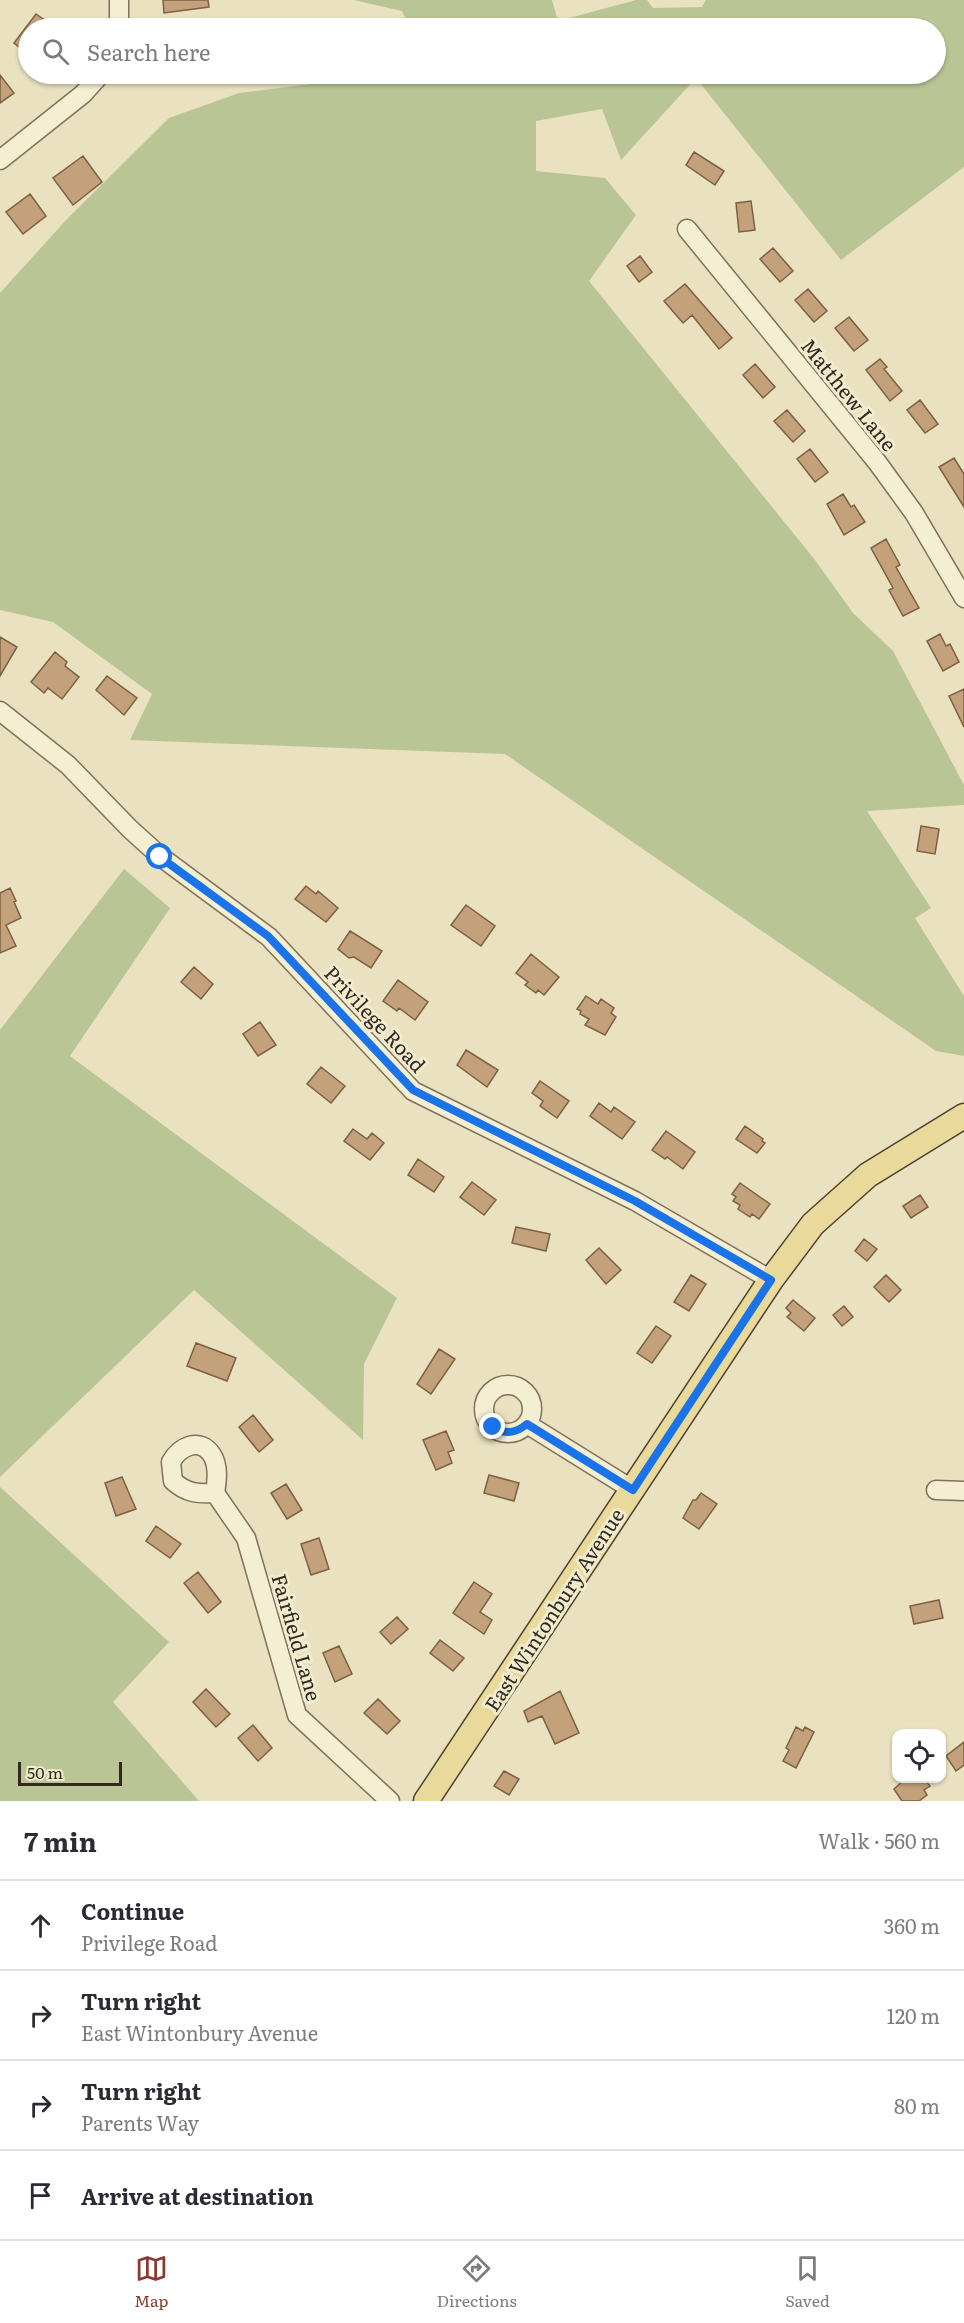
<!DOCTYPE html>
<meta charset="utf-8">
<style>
body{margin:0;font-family:Literata,serif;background:#f7f7f7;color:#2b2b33}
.controls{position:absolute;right:18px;bottom:18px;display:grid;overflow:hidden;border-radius:12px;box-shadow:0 2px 4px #0004}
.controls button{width:54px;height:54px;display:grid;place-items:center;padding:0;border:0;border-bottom:2px solid #e1e1e2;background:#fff;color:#2b2b33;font:30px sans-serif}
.scale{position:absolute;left:18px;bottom:15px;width:104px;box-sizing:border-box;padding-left:6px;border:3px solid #31291d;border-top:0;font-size:16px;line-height:21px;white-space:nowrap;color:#31291d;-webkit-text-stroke:4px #f1ebcf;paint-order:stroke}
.stop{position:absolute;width:18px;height:18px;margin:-14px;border:4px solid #1a73e8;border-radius:50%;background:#fff}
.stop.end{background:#1a73e8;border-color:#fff;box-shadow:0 2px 6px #0008}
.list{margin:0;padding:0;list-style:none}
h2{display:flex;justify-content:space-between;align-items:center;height:78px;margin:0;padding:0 24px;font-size:26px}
h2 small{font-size:20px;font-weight:400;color:#7c7c81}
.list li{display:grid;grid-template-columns:39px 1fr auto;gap:18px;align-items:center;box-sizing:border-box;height:90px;padding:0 24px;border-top:2px solid #e1e1e2}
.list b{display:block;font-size:22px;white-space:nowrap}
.list p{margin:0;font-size:20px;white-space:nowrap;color:#7c7c81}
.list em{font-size:20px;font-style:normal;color:#7c7c81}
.icon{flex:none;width:33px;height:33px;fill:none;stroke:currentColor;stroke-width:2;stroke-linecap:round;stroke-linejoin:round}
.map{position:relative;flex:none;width:964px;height:1801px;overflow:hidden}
.search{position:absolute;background:#fff;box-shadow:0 2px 4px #0004;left:18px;right:18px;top:18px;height:66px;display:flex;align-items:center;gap:15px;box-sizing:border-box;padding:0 21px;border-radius:33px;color:#7c7c81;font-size:22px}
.sheet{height:438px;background:#fff}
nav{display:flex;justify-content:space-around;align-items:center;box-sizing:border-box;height:84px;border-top:2px solid #e1e1e2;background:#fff;font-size:16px;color:#7c7c81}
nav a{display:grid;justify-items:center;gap:3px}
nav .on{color:#893a30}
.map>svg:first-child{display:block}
.green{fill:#bac596}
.building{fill:#c3a17a;stroke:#7d6042;stroke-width:1.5}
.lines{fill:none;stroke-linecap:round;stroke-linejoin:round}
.minor-casing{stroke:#80725a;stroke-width:21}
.major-casing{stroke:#4e412e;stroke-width:27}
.minor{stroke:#f4eed2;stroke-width:18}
.major{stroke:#e9da9b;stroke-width:24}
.route{stroke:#1a73e8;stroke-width:8}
.labels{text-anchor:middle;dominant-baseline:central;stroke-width:6;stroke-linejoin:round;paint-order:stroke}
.street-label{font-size:20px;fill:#31291d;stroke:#f1ebcf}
</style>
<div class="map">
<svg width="964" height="1801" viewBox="0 0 964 1801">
<rect width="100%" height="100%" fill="#e9e1c0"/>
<path class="green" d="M354 0H552L558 21 636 0H647L653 8 702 7 706 0H964V167L841 260 696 78 621 160 602 109 536 121V171L605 178 636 215 589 281 815 560 853 613 893 651 964 785V805L867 811 931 908 915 918 964 996V1056L936 1051 505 754 130 740 152 694 53 622 0 610V293L67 219 169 118 239 93 344 80 359 74H936V28H410L402 11Z
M124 869 170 908 70 1056 397 1298 364 1364 363 1440 194 1290 0 1477V1030Z
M0 1487 169 1642 113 1702 199 1801H0Z"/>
<path class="building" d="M163 0H208L209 7 164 13Z
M36 14 56 28H28V54L14 43Z
M0 75 14 93 0 103Z
M694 152 724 171 715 185 686 165Z
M83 156 102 182 73 205 53 178Z
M30 194 46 216 23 234 6 212Z
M751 201 755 230 739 232 736 203Z
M773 248 793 271 780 282 760 259Z
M640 256 652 272 639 282 627 266Z
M685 284 732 338 719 349 692 315 683 323 664 301Z
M808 289 827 311 814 322 795 300Z
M849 317 868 340 854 351 835 328Z
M880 359 887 367 884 369 902 391 890 401 866 370Z
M755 364 775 387 763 398 743 375Z
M920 400 938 424 925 433 907 410Z
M787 410 805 431 793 442 774 421Z
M810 449 828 472 815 482 797 459Z
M954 458 964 474V507L939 467Z
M843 494 851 507 854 505 865 522 844 535 827 504Z
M886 539 900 565 896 567 919 608 903 616 889 590 893 588 871 548Z
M940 634 946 646 950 644 959 662 943 671 927 641Z
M0 637 17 647 0 676Z
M55 652 67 662 65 666 79 677 62 699 48 688 44 693 31 682Z
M107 676 137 698 124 715 96 690Z
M964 689V727L949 696Z
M921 826 939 829 935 854 917 851Z
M306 886 316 894 318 891 338 908 326 922 295 899Z
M10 888 16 901 14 902 21 918 6 925 16 946 0 953V893Z
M466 905 495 926 481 946 451 925Z
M350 931 382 951 371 968 354 957 349 958 338 949Z
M531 954 559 977 544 995 538 990 536 993 525 985 528 982 516 973Z
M194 967 213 984 201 999 181 982Z
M398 980 428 1002 415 1020 399 1008 397 1011 383 1001Z
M586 996 598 1004 601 999 614 1008 611 1013 616 1017 605 1035 585 1025 589 1019 580 1014 581 1011 577 1009Z
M260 1022 276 1045 258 1056 243 1034Z
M466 1050 498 1070 487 1087 457 1065Z
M321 1067 345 1086 331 1103 307 1084Z
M540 1081 569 1101 557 1118 540 1106 543 1101 532 1093Z
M599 1103 611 1112 614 1107 635 1122 622 1139 590 1116Z
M745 1126 763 1139 762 1141 765 1143 757 1153 736 1139Z
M353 1129 367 1139 372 1133 384 1143 370 1160 344 1141Z
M666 1131 695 1152 683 1169 667 1157 665 1159 652 1150Z
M418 1159 444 1177 434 1192 408 1175Z
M472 1182 496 1200 484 1215 460 1197Z
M740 1183 770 1204 759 1219 752 1214 750 1217 738 1209 740 1205 733 1201 736 1197 732 1194Z
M920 1195 928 1207 911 1218 903 1206Z
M516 1227 550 1234 546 1251 512 1243Z
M864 1239 877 1249 867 1261 855 1251Z
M599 1248 621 1270 606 1284 586 1260Z
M691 1275 706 1284 689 1311 674 1302Z
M886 1275 901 1290 889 1302 874 1287Z
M793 1300 815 1318 804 1331 787 1317 791 1313 786 1308Z
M844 1306 853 1317 842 1326 833 1315Z
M656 1326 671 1336 652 1363 637 1353Z
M196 1343 236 1358 227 1381 187 1366Z
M439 1349 455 1359 431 1394 417 1384Z
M253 1415 273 1440 259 1452 239 1427Z
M446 1431 454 1450 448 1452 452 1463 436 1470 423 1440Z
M489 1475 519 1483 514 1501 484 1493Z
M122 1477 136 1509 116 1516 105 1483Z
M286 1484 302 1510 287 1519 271 1493Z
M701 1493 717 1504 699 1529 683 1518 693 1500H696Z
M156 1526 181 1544 170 1558 146 1541Z
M319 1538 329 1569 311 1575 301 1544Z
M198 1572 221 1602 208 1613 184 1583Z
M474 1582 492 1594 480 1612 492 1620 484 1634 453 1613Z
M939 1600 943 1618 914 1624 910 1606Z
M397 1617 408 1629 391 1644 380 1632Z
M440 1640 464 1658 453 1671 430 1653Z
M339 1646 352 1674 335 1682 323 1653Z
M206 1689 230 1714 216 1727 193 1702Z
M560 1691 579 1733 555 1744 542 1716 528 1722 524 1711Z
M378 1699 400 1721 387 1734 364 1713Z
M253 1725 272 1748 258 1761 238 1738Z
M796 1727 803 1731 805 1727 814 1732 796 1768 783 1761 789 1750 786 1748Z
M964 1742V1765L956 1771 946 1756Z
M504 1771 519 1779 509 1795 494 1786Z
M905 1779H924L930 1786 924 1790 927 1795 919 1801H902L894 1789Z"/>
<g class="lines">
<defs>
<path id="minor" d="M119 28V0
M0 160 83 94 101 74
M687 229 877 462 914 513 964 598
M0 711 68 765 130 829 161 857 269 937 413 1091 635 1201 771 1280
M484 1409a24 24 0 1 1 48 0a24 24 0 1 1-48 0Z
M527 1424 633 1490
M936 1490 964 1491
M215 1493C198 1494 186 1493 173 1481L171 1462C179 1447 200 1436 212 1455 219 1466 217 1481 215 1493L246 1538 297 1715 390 1801"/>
<path id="major" d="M426 1801 771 1280 813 1224 868 1175 964 1116"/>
</defs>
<use href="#minor" class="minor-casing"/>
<use href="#major" class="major-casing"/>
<use href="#minor" class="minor"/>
<use href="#major" class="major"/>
</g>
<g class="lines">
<path class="route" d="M160 857 268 936 413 1090 635 1201 771 1280 633 1490 527 1424C516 1433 506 1435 493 1427"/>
</g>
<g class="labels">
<g class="street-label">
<text transform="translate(850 394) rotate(51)">Matthew Lane</text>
<text transform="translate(376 1018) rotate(47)">Privilege Road</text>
<text transform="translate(553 1609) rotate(-57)">East Wintonbury Avenue</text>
<text transform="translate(298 1637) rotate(74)">Fairfield Lane</text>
</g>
</g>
</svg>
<div class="controls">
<button><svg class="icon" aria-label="locate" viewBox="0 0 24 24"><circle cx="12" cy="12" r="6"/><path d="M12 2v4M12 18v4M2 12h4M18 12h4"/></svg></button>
</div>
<div class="scale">50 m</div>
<div class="stop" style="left:160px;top:857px"></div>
<div class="stop end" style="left:493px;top:1427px"></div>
<div class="search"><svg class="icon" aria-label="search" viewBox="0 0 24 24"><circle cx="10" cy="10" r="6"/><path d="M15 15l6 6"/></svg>Search here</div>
</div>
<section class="sheet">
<h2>7 min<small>Walk · 560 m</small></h2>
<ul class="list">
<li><svg class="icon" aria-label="ahead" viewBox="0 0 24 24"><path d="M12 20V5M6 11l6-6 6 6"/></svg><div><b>Continue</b><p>Privilege Road</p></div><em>360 m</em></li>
<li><svg class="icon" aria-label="right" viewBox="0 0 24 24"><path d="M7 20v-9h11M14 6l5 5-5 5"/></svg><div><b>Turn right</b><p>East Wintonbury Avenue</p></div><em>120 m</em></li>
<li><svg class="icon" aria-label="right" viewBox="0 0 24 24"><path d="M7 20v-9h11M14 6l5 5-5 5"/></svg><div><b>Turn right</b><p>Parents Way</p></div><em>80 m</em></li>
<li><svg class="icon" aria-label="arrive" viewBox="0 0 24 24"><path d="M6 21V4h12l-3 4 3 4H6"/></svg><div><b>Arrive at destination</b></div></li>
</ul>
</section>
<nav>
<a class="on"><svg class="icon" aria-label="map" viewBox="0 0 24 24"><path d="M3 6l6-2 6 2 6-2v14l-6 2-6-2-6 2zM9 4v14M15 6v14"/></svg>Map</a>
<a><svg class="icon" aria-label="directions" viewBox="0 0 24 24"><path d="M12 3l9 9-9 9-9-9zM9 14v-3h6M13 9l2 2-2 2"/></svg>Directions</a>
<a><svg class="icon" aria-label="saved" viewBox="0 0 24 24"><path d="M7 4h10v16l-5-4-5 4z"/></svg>Saved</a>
</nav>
